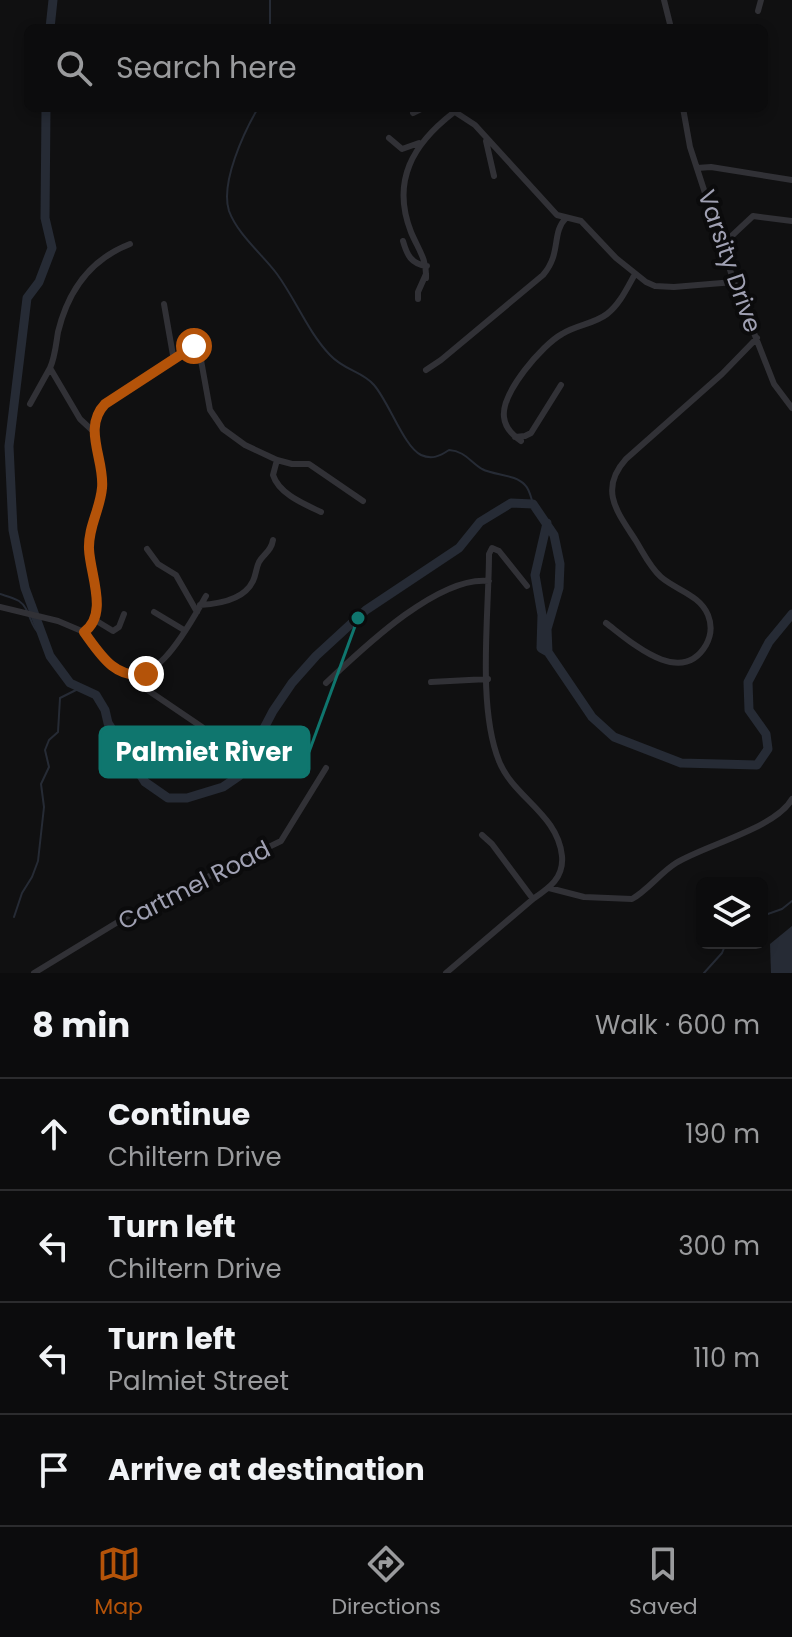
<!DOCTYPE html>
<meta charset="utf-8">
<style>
body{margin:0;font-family:Poppins,sans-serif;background:#1a1a1b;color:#f1f3f6}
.controls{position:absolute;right:24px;bottom:24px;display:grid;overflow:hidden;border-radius:12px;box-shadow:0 4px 12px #0003}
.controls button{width:72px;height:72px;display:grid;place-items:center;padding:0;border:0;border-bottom:2px solid #2c2c2e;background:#0c0c0d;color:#f1f3f6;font:40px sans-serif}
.stop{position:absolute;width:24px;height:24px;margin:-18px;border:6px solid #b45309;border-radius:50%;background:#fff}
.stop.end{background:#b45309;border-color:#fff;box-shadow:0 2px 8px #0008}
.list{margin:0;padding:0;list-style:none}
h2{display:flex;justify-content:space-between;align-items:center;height:104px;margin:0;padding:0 32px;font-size:34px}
h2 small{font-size:26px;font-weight:400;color:#9a9b9d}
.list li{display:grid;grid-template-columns:52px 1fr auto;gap:24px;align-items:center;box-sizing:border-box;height:112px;padding:0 32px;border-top:2px solid #2c2c2e}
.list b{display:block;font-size:30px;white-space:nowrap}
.list p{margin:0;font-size:26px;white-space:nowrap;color:#9a9b9d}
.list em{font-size:26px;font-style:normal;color:#9a9b9d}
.icon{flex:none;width:44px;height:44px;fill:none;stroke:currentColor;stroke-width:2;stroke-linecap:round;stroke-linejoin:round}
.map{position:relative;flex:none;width:792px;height:973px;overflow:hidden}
.search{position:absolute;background:#0c0c0d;box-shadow:0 4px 12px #0003;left:24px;right:24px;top:24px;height:88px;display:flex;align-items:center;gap:20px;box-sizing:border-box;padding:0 28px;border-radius:12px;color:#9a9b9d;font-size:30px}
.sheet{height:552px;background:#0c0c0d}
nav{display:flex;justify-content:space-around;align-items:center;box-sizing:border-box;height:112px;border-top:2px solid #2c2c2e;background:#0c0c0d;font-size:22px;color:#9a9b9d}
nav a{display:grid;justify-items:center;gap:4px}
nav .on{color:#b45309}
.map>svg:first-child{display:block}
.water{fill:#262b35}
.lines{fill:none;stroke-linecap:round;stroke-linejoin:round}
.stream{stroke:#262b35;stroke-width:2}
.river{stroke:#262b35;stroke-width:9}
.minor{stroke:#313136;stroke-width:6}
.route{stroke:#b45309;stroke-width:10}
.labels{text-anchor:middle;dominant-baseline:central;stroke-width:8;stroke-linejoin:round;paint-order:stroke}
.street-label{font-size:24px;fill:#a0a1b3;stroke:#0b0b0c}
.leader{fill:none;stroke:#0f766e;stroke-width:3}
.callout-dot{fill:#0f766e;stroke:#0b0b0c;stroke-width:3}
.callout{fill:#0f766e;stroke:#0f766e;stroke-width:3}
.callout-label{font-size:26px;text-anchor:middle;font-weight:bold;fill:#fff}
</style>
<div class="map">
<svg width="792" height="973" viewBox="0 0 792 973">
<rect width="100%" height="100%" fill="#101011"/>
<path class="water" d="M792 926V973H771L770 944Z"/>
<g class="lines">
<path class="stream" d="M270 0V28
M258 108C244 132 220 183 229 211 238 235 262 254 277 274 296 300 308 332 330 355 345 371 362 371 374 385 389 402 404 447 421 455 432 460 440 456 449 450 465 451 470 462 482 469 496 476 515 474 525 485 530 490 531 498 533 504
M0 594C6 596 14 598 19 601 31 609 29 626 40 634
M762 916 782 909 792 901
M14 917 22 893 32 877 38 861 44 807 41 784 49 767 45 750 49 740 58 732 60 698 80 688
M704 973 722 953 726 943"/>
<path class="river" d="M50 28 53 0
M46 108 45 218 52 248 39 282 27 298 9 446 13 530 25 588 50 656 70 683 96 695 105 710 108 723 145 782 168 798H187L223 787 239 776 273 711 292 683 316 656 366 610 459 548 480 522 511 503 533 504 554 535 560 564 559 588 547 629 548 652 592 717 614 737 681 763 757 765 768 749 766 734 749 710 748 682 769 642 792 614
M547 523 535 575 542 615 541 648 548 652"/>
<path class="minor" d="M664 0 671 28
M758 11 761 0
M449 108 475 125 557 215 581 221 616 258 646 282 655 286 674 287 734 282
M683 108 690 147 734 282 774 384 792 408
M413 113 423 108
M389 138 402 149 419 143
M486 141 494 176
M697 168 711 167 792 180
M403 241C407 255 411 264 427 266
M722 245 753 216 792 221
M426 278C427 259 418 249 411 232 391 181 413 144 453 113
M418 299V292L426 274
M164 304 174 361
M426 370 441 360 543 275C562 253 551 233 566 218
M30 404 50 368
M94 432 80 419 50 368C55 357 56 344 58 332 68 291 91 259 130 244
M515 437 525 436 531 433 561 385
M521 441C512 435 505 428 504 417 501 393 542 345 562 334 576 325 594 324 607 314 620 304 627 288 635 274
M277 460 273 475C279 494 304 504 321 512
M147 549 158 564 176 575 197 612
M200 605C219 604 244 600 253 581 256 575 256 568 259 562 264 553 271 552 273 540
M0 607 58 621 84 632
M154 612 184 630
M95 620 113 631 119 627 124 614
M606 623C631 642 681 688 706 645 711 636 712 625 708 615 700 595 676 590 661 577 650 567 644 554 636 541 618 513 598 490 626 459L722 374 757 338
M84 632 93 623 97 608 89 548 92 521 103 486 94 432 96 418 105 404 194 346 199 349 210 410 223 429 245 445 277 460 292 464H309L363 501
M84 632C93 645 103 661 116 670 155 695 190 623 206 596
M139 675 146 689 202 727
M431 682 488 679
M326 683C361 650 438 575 489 581
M482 835 492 844 533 899
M549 888 584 897 632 899C648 890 660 873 676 863 705 845 776 828 792 799
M34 973 126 917 281 841 326 768
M446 973 533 899C549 888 564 878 562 856 558 814 513 797 499 761 477 706 489 613 489 554L492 548 499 551 527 586"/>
</g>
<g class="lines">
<path class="route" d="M146 674C115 680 100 654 84 632 109 614 90 575 89 549 88 527 100 510 102 488 105 460 82 428 105 404L194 346"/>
</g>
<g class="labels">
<g class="street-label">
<text transform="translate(730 261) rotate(71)">Varsity Drive</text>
<text transform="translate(194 885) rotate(-27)">Cartmel Road</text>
</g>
</g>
<path class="leader" d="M358 618L309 752"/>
<circle class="callout-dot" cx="358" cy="618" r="8"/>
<rect class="callout" x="100" y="727" width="209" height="50" rx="8"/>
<g class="callout-label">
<text x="204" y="761">Palmiet River</text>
</g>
</svg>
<div class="controls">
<button><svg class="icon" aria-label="layers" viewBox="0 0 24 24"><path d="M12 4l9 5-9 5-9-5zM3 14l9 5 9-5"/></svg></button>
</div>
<div class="stop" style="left:194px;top:346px"></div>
<div class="stop end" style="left:146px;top:674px"></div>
<div class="search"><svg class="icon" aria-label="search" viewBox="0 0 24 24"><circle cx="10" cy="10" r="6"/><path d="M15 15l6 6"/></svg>Search here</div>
</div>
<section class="sheet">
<h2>8 min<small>Walk · 600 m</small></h2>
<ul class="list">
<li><svg class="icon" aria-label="ahead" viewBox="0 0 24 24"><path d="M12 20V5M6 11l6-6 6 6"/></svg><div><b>Continue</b><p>Chiltern Drive</p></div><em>190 m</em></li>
<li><svg class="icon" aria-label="left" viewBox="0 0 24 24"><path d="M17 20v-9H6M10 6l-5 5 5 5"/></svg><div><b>Turn left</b><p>Chiltern Drive</p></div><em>300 m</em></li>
<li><svg class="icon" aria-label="left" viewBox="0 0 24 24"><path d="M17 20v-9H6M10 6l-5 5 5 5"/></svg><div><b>Turn left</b><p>Palmiet Street</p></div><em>110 m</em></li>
<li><svg class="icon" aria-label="arrive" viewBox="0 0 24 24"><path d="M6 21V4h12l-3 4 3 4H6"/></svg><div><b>Arrive at destination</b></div></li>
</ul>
</section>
<nav>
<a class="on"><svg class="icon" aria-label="map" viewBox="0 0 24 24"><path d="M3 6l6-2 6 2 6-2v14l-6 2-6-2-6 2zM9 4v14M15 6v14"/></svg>Map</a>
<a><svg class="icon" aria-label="directions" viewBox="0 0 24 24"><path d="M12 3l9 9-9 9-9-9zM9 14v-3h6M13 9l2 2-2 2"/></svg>Directions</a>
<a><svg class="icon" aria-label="saved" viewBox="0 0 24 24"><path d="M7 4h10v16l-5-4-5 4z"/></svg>Saved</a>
</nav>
